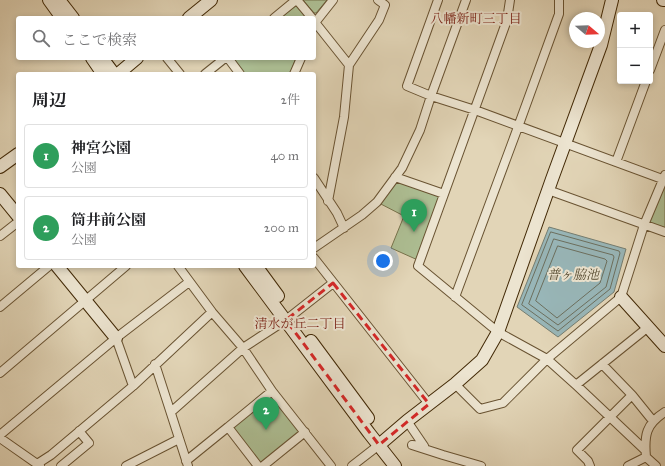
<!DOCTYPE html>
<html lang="ja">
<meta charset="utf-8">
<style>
body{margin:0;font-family:"IM FELL Great Primer","Noto Serif JP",serif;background:#f6f6f6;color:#202124}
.controls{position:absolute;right:12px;top:12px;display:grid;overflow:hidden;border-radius:4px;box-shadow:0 2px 6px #0003}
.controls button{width:36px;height:36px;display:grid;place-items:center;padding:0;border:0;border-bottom:1px solid #e0e0e0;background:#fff;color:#202124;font:20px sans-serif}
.compass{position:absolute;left:569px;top:12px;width:36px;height:36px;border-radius:50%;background:#fff;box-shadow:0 2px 6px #0003;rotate:109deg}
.you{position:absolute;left:383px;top:261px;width:14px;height:14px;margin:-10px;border:3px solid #fff;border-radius:50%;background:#1a73e8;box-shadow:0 0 0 6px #1a73e833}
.badge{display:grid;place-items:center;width:26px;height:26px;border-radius:50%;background:#8f2418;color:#fff;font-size:13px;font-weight:700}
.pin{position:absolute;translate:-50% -33px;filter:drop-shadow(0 1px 2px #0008)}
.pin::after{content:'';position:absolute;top:21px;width:14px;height:12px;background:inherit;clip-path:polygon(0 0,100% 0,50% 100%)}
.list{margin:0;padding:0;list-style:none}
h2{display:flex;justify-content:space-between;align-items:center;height:52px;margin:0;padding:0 16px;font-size:17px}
h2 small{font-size:13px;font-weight:400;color:#757577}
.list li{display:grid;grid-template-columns:26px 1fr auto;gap:12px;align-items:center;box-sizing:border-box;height:64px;margin:0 8px 8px;padding:0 8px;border:1px solid #e0e0e0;border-radius:4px}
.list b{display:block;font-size:15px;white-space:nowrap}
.list p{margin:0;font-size:13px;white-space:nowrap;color:#757577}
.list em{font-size:13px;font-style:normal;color:#757577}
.icon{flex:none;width:22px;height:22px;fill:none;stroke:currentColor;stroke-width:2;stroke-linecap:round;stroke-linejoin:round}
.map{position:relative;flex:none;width:665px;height:466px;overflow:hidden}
.search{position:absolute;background:#fff;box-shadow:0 2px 6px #0003;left:16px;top:16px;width:300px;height:44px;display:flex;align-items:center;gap:10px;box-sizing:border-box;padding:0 14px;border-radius:4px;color:#757577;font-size:15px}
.panel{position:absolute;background:#fff;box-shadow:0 2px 6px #0003;left:16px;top:72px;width:300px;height:196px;border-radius:4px}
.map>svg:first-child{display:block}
.green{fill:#adbe93;stroke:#77734c}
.water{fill:#98b6b8;stroke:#757d70}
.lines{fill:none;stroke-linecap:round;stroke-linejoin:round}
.shore{stroke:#6c6f5e;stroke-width:1}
.street-casing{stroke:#695332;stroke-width:10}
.secondary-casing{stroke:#412805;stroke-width:14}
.street{stroke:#ece4d0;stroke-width:8}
.secondary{stroke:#ece4d0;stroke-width:12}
.marked{fill:none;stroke:#d62828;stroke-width:3;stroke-dasharray:8 5;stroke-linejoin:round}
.labels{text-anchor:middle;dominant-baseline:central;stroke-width:4;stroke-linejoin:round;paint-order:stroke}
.neighbourhood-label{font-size:13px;fill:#7a1f14;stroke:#ece4d0}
.water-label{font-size:13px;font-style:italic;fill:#574c32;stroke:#ece4d0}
</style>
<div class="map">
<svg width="665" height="466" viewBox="0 0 665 466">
<rect width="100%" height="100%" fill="#e2d5b7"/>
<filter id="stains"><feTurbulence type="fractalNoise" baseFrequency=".005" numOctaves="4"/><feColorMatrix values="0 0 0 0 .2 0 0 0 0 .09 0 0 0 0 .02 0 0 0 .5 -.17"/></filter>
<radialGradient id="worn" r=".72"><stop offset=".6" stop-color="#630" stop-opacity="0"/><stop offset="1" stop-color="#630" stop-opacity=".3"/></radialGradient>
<path class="green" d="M303 0H327L316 13H314Z
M297 5 309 18H280Z
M233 58H296L290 74H245Z
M395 177 444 194 420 261 391 248 404 216 377 202Z
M665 180V232L644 225Z
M272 391 305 432 263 466 228 427Z"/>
<path class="water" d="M549 227 626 249 614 292 558 337 517 307Z"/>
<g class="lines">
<path class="shore" d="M551 232 619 251 620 253 610 289 558 331 522 305Z
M554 239 613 255 614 257 606 287 558 325 529 304Z
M558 246 605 259 607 261 600 283 557 318 536 301Z"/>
<defs>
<path id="street" d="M297 0 312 18
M438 0 407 86 431 96 475 110 665 180
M510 0 507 20 418 266 498 332 547 359 576 385 647 328
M274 18 296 0
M314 21 349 65
M314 24 333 0
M167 58 180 74
M228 58 240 74
M650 70 665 30
M205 74 225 58
M294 74 301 58
M616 162 646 81
M395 177 444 194
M314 178 337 213 344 228
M548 190 665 232
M328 201 344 117 349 65 379 20 385 5 378 0
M0 236 18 222
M314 248 362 215 377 202 402 168 420 130 431 96 466 0
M314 258 429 404
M178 266 212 312 243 348 272 391 331 466
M455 297 518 127 559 14V0
M0 307 49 266
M116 338 133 386
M155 364 188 466
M602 364 632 395
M0 373 126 266
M574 383 645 450
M455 384 480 409 503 403 547 359 621 297 644 225 665 175
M171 412 243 348 286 320 333 283
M407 421 424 446 412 445 443 455 481 466
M0 435 116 338 189 282
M0 438 40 466
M186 461 228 427
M37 464 51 455 133 386 212 312
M61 466 89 443 79 431
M126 466 179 439
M258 466 228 427 272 391
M263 466 305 432
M352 466 379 445
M590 466 588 461 577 450 632 395 653 421
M628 466 646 457
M656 466 646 457C644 435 646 424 665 412"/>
<path id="secondary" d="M49 0 62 18
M59 0 73 18
M663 0H665
M189 18 211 0
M92 58 103 74
M102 58 114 74
M118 74 137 58
M0 167 18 154
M0 194 18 216
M57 266 116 338
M245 266 369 433 395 466
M256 266 278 296
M621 297 665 346
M311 341 368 418
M379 445 407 421 455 384 482 360 498 332 552 179 601 45 612 0"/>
</defs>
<use href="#street" class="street-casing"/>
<use href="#secondary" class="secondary-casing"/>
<use href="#street" class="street"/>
<use href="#secondary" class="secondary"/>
</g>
<path class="marked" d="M333 283 429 404 379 445 286 320Z"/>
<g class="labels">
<g class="neighbourhood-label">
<text x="476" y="19">八幡新町三丁目</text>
<text x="300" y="324">清水が丘二丁目</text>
</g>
<g class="water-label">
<text x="573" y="275">普ヶ脇池</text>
</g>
</g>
<rect width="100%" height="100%" filter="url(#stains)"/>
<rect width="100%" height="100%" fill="url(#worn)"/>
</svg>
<div class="controls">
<button>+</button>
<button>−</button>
</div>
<svg class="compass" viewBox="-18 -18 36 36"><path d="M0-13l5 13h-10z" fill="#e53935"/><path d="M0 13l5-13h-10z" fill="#757577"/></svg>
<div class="you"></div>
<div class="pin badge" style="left:414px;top:232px;background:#2e9e5b">1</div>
<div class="pin badge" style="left:266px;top:430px;background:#2e9e5b">2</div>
<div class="search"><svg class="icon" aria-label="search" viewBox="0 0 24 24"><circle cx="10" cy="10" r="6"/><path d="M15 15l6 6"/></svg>ここで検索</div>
<section class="panel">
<h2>周辺<small>2件</small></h2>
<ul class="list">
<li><span class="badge" style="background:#2e9e5b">1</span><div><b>神宮公園</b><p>公園</p></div><em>40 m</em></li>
<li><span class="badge" style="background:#2e9e5b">2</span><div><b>筒井前公園</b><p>公園</p></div><em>200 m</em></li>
</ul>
</section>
</div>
